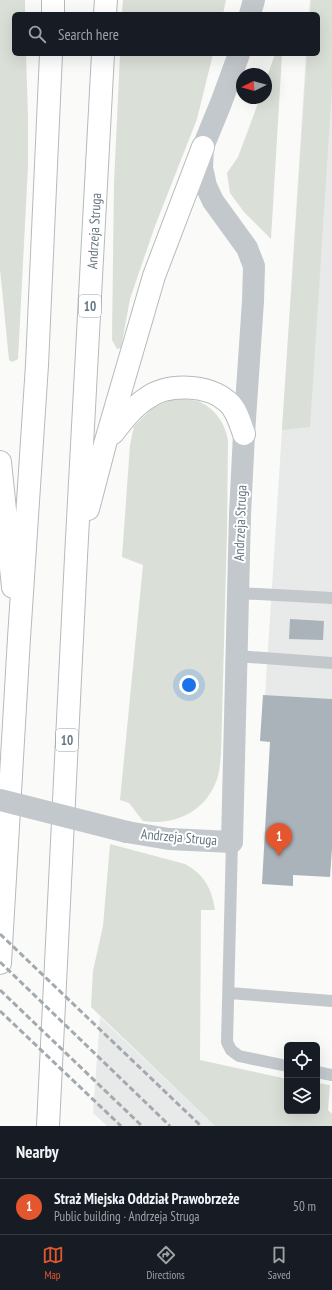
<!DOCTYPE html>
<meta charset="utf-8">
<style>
body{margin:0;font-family:"PT Sans Narrow",sans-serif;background:#20242c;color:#f1f3f6}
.controls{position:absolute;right:12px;bottom:12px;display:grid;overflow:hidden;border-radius:6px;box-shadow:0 4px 16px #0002}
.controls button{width:36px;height:36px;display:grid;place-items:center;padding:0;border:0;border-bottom:1px solid #363941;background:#171b24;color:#f1f3f6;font:20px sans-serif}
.compass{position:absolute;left:236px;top:68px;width:36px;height:36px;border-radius:50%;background:#171b24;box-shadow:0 4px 16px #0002;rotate:265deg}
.you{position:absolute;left:189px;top:685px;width:14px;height:14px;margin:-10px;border:3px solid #fff;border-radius:50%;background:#1a73e8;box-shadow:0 0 0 6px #1a73e833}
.badge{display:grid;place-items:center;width:26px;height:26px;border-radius:50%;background:#e4572e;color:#fff;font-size:13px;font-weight:700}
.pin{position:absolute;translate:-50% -33px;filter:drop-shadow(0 1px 2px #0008)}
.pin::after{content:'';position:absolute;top:21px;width:14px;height:12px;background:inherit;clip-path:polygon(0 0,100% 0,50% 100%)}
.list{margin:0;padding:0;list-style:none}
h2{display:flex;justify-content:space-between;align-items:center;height:52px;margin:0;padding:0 16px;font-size:17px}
h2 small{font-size:13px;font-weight:400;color:#9ea1a6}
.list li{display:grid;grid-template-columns:26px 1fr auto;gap:12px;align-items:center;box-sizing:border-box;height:56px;padding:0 16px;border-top:1px solid #363941}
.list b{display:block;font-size:15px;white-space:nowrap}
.list p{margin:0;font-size:13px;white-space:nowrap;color:#9ea1a6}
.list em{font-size:13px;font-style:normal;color:#9ea1a6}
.icon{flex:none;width:22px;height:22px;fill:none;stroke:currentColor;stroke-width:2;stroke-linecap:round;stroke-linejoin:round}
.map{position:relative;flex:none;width:332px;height:1126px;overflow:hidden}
.search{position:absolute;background:#171b24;box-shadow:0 4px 16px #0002;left:12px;right:12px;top:12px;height:44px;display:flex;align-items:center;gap:10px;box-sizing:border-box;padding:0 14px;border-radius:6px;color:#9ea1a6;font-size:15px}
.sheet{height:108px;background:#171b24}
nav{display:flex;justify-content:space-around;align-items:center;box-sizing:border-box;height:56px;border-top:1px solid #363941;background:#171b24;font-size:11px;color:#9ea1a6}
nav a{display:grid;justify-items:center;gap:2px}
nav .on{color:#e4572e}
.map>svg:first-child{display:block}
.built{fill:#e8e9e9}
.green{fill:#dadfd7}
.building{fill:#aab3b9}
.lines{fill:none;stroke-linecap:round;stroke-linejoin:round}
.primary-casing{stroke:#b5babe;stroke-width:24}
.service{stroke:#c3c8cc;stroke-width:12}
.minor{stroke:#c3c8cc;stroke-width:22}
.primary{stroke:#fff;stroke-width:22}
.rail{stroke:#a2aab0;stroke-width:3;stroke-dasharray:6 3;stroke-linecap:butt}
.minor-bridge{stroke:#c3c8cc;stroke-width:22}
.labels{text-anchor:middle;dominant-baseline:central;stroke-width:4;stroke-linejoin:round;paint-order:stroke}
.shield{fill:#fff;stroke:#939fa8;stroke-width:1}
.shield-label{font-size:13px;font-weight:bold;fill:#657683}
.street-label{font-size:14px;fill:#657683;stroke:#fff}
</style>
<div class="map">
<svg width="332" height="1126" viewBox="0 0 332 1126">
<rect width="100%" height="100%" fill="#fafaf8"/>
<path class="built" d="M310 0H332V699L265 696 306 54H318V14H309Z
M100 1017 215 1126H107L93 1113Z"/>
<path class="green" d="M0 0H25V14H14V54H26L28 118V166L18 359 12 362 9 360 0 269Z
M123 0H226L223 14H122Z
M311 0H332V88L310 427 282 430 307 54H318V14H310Z
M120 54H213L197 119 155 226 130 299 121 348 117 349 112 340 114 184Z
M275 54H282L271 239 244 212 230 193 227 173 238 157 260 98H266V80Z
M184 399C189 400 196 400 200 402 216 409 225 424 228 440L227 530 221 754C220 761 220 769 218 776 208 810 177 826 143 821L129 803 120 800 143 565 122 557 130 445 134 426 154 407 171 400Z
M110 844 185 864C204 874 212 889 215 910H201L200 1060 287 1079V1111H317V1083L330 1085 328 1110 332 1114V1126H215L91 1007 93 971 103 926Z"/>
<path class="building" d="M290 619 324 621 323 640 289 639Z
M263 695 332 699V848L330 877 293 875V886L262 884 270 742 260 741Z"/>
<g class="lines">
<defs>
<path id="primary" d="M53 14V0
M105 14 106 0
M113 433C123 420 133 407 147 398 168 383 208 384 228 402 237 410 240 423 244 434
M0 462 13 587
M88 509 105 444 154 276 203 147
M0 963 19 638 37 365 51 54
M48 1126 76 557 103 54"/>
</defs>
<use href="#primary" class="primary-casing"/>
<path class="service" d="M238 593 332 598
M236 656 332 663
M232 842 227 1042 231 1050 239 1056 287 1066
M229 993 332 1001
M317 1072 332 1075"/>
<path class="minor" d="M250 14 254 0
M127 832 169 839 232 842 240 514 244 434 253 301 254 266 247 248 213 201 206 186 202 168 203 147 221 103 239 54"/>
<use href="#primary" class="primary"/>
<path class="rail" d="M0 934 201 1126
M0 962 170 1126
M0 990 142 1126
M0 1011 121 1126"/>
<path class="minor-bridge" d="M0 800 127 832"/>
</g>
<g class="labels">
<g class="shield">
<rect x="79" y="295" width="22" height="22" rx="3"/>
<rect x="56" y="729" width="22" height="22" rx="3"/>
</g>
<g class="shield-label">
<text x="90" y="306">10</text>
<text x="67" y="740">10</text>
</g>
<g class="street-label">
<text transform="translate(94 231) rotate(-87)">Andrzeja Struga</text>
<text transform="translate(240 523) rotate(-88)">Andrzeja Struga</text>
<text transform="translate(179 837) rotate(5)">Andrzeja Struga</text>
</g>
</g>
</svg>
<div class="controls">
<button><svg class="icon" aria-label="locate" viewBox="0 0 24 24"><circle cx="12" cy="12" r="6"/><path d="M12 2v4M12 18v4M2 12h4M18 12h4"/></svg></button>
<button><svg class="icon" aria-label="layers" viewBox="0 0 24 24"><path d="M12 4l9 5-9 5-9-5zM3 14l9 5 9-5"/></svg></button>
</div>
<svg class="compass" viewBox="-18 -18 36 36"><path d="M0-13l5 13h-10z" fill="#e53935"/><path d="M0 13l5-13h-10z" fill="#9ea1a6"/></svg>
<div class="you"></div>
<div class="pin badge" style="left:279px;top:856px">1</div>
<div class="search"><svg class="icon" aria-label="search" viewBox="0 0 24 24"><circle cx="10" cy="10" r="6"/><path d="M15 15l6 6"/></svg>Search here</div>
</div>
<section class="sheet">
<h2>Nearby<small></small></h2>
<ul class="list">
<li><span class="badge">1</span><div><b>Straż Miejska Oddział Prawobrzeże</b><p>Public building · Andrzeja Struga</p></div><em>50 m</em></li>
</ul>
</section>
<nav>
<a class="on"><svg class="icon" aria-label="map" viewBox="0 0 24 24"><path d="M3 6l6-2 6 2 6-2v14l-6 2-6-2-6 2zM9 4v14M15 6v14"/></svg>Map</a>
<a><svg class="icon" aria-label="directions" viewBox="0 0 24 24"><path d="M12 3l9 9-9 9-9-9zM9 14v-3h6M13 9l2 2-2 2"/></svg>Directions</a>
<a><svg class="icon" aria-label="saved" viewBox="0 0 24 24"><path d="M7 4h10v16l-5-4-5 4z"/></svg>Saved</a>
</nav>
